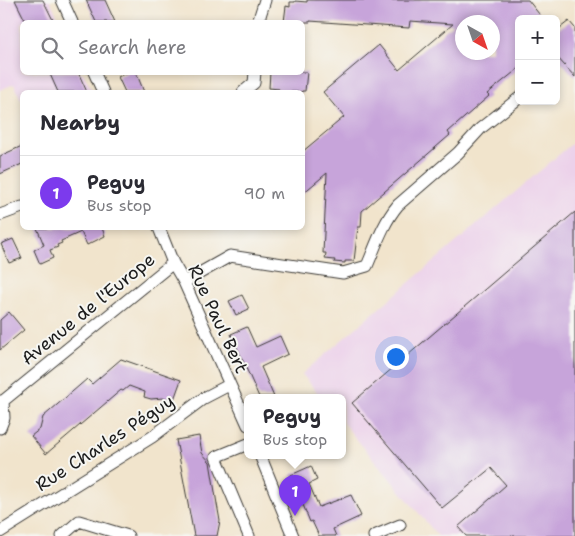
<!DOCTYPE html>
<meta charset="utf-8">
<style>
body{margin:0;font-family:"Shantell Sans",sans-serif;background:#f2f2f3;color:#2b2b33}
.controls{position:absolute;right:15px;top:15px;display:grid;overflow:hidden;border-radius:8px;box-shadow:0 2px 8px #0003}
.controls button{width:45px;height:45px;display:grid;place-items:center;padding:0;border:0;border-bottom:1px solid #e1e1e2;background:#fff;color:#2b2b33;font:25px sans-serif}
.compass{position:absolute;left:455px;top:15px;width:45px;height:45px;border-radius:50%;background:#fff;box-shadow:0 2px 8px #0003;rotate:140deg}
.you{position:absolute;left:395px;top:356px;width:18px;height:18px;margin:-12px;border:4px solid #fff;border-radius:50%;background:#1a73e8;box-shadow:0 0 0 8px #1a73e833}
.badge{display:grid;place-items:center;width:32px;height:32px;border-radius:50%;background:#7c3aed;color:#fff;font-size:16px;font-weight:700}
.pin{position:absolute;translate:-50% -41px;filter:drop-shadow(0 1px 2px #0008)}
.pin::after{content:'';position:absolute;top:26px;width:18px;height:15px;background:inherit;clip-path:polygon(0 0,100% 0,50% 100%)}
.popup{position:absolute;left:244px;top:394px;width:102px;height:65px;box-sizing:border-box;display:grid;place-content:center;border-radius:8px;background:#fff;filter:drop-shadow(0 1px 4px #0005);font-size:16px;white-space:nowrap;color:#7c7c81}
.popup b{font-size:19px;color:#2b2b33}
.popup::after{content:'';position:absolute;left:50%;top:100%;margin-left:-10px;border:10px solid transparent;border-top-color:#fff}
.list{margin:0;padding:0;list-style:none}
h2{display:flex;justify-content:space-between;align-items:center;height:65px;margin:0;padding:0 20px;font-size:21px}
h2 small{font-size:16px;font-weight:400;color:#7c7c81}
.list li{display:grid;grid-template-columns:32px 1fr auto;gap:15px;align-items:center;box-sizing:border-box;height:75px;padding:0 20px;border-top:1px solid #e1e1e2}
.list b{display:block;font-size:19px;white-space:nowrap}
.list p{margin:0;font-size:16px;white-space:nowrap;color:#7c7c81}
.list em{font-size:16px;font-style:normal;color:#7c7c81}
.icon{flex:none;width:28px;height:28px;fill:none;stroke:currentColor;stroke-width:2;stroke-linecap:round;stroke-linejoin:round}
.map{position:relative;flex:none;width:575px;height:536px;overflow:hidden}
.search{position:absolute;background:#fff;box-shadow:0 2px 8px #0003;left:20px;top:20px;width:285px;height:55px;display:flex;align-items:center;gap:12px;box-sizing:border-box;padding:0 18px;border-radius:8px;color:#7c7c81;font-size:19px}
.panel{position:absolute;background:#fff;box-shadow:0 2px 8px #0003;left:20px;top:90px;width:285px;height:140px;border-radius:8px}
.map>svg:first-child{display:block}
.built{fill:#ecd1ea}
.building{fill:#c7a4da;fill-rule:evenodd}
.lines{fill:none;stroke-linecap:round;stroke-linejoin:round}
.minor-casing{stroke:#3c3a36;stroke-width:13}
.minor{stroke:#fff;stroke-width:11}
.labels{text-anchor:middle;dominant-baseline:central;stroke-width:4;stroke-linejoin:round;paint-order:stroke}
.street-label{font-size:18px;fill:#1c1c1c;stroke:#f6f6f2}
</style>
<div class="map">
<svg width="575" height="536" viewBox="0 0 575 536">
<rect width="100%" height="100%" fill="#f6f6f2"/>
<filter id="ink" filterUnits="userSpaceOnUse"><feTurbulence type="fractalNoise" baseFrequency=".02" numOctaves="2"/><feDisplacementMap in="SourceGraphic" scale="10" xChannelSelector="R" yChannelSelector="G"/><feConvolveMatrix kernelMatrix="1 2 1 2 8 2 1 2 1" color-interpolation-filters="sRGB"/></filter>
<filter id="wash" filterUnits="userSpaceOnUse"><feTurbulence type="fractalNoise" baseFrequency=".0096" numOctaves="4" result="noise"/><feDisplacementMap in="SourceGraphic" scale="20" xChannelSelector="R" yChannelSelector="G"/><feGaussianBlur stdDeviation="1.12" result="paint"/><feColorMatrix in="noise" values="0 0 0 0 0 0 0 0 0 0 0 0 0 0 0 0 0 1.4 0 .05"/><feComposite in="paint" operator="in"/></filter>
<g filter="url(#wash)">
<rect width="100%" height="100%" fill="#f1e4cc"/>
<path class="built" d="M0 0H50L60 22H22V72L83 73 93 92H22V102L14 84 0 90Z
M575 141V536H438L343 423 342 397H321L302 374Z"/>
<g id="blocks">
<path class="building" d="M15 0H43L54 22H26Z
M86 0H105L115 22H96Z
M307 0H528L543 19H519V68L487 94 489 96 448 132 450 135 362 211 361 227H358L354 261H345V263L334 262 335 260 325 259 326 253H323L327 173 302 194V152L344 117 323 92 379 45 399 70 453 24 410 21 409 28 310 21V22H284L286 6 290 7V2H295V1L307 2ZM462 22H492V52H462Z
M569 21 575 28V77L556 56V31Z
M49 72H78L87 92H58Z
M128 72H136L144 92H125L118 77Z
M270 72H307L305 91H302V92H279V89L269 88Z
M22 146V164L0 174V156Z
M575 212V536H466L458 527 506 485 491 468 442 508 352 403Z
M37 228H102L105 236 87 245 81 232 61 241 62 243 57 245 58 247 50 250 53 258 40 264 34 250 44 245Z
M13 239 22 258 9 263 1 244Z
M242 295 249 309 236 315 229 301Z
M9 312 24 330 0 350V320Z
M247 327 256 347 280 336 288 354 261 367 274 397H259L231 334Z
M121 359 181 380 173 402 163 398 151 399 144 397 145 392 129 386 123 391 121 390 46 454 31 436 40 429 43 417 87 379 92 384Z
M199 436 202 453 210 462 217 504 220 521 217 536H194L176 440Z
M311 466 317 480 309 484 319 507 351 495 361 516 333 529 336 536H319L312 521 310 522 291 475Z"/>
</g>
</g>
<g filter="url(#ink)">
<use href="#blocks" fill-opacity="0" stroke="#3c3a36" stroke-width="1"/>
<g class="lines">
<defs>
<path id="minor" d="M62 0 72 22
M258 22 265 0
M94 72 103 92
M243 92 254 83 255 72
M0 215 22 207
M159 228 173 263 184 282 248 425
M184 282 230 256 343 273 367 266C376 245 383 223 398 205L458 153 481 128 519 98
M0 401H3L173 263
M0 428 4 418 3 401
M248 444 216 457 249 536
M260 455 293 536
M0 532 152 437 204 398 229 385
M62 536 79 521 128 536
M374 536 400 525"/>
</defs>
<use href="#minor" class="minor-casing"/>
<use href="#minor" class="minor"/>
</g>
</g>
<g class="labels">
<g class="street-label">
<text transform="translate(88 309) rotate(-39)">Avenue de l'Europe</text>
<text transform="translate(218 319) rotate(65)">Rue Paul Bert</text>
<text transform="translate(105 443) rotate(-33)">Rue Charles Péguy</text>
</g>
</g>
</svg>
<div class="controls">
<button>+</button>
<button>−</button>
</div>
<svg class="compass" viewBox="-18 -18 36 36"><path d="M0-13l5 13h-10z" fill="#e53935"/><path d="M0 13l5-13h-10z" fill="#7c7c81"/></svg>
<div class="you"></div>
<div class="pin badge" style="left:295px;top:516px">1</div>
<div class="popup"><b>Peguy</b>Bus stop</div>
<div class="search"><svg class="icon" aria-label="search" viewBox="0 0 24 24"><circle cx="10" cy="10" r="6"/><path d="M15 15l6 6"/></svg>Search here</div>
<section class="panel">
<h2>Nearby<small></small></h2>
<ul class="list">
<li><span class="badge">1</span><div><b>Peguy</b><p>Bus stop</p></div><em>90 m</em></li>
</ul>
</section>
</div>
